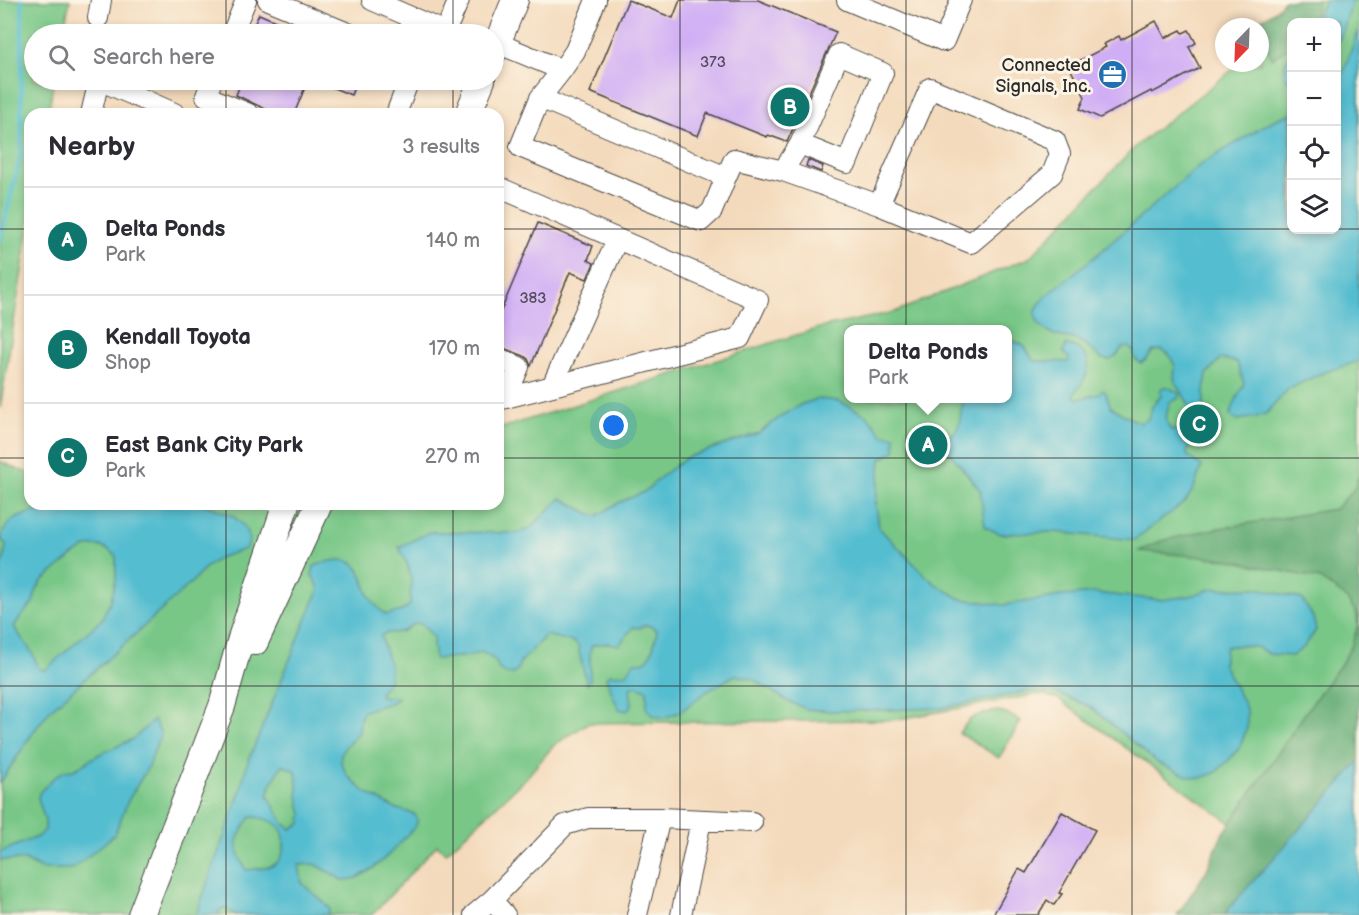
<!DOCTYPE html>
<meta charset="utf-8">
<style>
body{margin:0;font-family:"Balsamiq Sans",sans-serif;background:#f7f7f7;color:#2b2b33}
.controls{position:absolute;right:18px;top:18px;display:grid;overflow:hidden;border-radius:12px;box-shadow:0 3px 9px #0003}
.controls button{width:54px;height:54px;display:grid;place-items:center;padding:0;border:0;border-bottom:2px solid #e1e1e2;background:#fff;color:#2b2b33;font:30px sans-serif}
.compass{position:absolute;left:1215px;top:18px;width:54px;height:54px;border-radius:50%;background:#fff;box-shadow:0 3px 9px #0003;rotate:203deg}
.you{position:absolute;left:614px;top:426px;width:21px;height:21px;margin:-15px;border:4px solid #fff;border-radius:50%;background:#1a73e8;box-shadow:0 0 0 9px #1a73e833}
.badge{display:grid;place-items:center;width:39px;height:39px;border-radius:50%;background:#0f766e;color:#fff;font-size:20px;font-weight:700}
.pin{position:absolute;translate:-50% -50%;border:3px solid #fff;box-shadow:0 2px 6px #0006}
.popup{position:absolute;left:844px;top:325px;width:168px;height:78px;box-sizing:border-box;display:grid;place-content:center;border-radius:12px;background:#fff;filter:drop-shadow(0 2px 4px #0005);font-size:20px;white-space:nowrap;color:#7c7c81}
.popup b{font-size:22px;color:#2b2b33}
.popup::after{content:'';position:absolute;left:50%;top:100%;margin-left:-12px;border:12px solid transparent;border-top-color:#fff}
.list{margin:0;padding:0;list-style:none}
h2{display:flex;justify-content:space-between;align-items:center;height:78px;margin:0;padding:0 24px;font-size:26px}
h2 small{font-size:20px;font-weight:400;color:#7c7c81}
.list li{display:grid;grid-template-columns:39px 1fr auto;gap:18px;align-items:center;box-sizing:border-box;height:108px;padding:0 24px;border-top:2px solid #e1e1e2}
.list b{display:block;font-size:22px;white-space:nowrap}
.list p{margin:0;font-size:20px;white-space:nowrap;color:#7c7c81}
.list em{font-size:20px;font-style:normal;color:#7c7c81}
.icon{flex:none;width:33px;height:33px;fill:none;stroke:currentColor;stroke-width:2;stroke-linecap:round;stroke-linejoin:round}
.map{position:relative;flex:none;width:1359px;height:915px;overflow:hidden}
.search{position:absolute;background:#fff;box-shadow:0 3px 9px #0003;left:24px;top:24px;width:480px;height:66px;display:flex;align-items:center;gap:15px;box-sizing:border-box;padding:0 21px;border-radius:33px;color:#7c7c81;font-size:22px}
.panel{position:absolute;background:#fff;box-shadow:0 3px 9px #0003;left:24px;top:108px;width:480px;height:402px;border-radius:18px}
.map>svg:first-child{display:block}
.green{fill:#78c787;stroke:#527959;stroke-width:1.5;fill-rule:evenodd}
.forest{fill:#62ac74;stroke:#466c50;stroke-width:1.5}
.water{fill:#54bdd0;stroke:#40747e;stroke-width:1.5;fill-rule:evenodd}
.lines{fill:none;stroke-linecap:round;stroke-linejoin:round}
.stream{stroke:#54bdd0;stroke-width:4.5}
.building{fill:#d0aef5}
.minor-casing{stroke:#494541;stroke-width:22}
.major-casing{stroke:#494541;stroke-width:28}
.minor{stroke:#fff;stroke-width:20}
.major{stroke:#fff;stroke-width:26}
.grid{fill:none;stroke:#2b2b2b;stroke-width:1.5;stroke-opacity:0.55}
.labels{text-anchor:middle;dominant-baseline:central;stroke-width:6;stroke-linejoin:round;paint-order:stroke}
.number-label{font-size:15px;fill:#544c5e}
.poi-label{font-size:18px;fill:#2b2b2b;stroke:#fcf5e5;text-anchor:end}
</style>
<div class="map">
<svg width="1359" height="915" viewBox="0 0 1359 915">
<rect width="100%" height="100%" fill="#fcf5e5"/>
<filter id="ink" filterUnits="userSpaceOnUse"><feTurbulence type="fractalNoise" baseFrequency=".0167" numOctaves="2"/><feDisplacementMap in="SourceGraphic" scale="12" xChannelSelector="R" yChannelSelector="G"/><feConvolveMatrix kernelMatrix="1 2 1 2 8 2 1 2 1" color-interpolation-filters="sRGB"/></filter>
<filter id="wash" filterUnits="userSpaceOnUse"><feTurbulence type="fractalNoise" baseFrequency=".008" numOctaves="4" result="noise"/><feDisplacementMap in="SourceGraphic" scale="24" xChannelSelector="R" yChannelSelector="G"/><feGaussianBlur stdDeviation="1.35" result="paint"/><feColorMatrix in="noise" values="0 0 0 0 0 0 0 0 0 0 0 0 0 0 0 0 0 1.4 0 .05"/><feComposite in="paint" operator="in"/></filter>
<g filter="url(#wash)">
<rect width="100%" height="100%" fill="#f4dabc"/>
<path class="green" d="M0 0H70L63 34H34V80H54L48 114H30V221L0 409Z
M1290 0H1359V700L1246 834 1058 699 1044 695H1034L893 720 588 723 554 745 527 777 446 853 437 845 372 915H0V461L19 470 30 473V504H498V429L819 328 895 312 1029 258 1137 145 1241 63H1260V48L1266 43ZM1292 22H1336V230H1292ZM848 330H1008V398H848Z
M997 711 1006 713 1021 721 999 758 959 733C970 716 977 714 997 711Z"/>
<path class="forest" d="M1284 0H1318L1313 22H1292L1291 45 1272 59 1266 44 1260 39V27H1257L1261 19C1270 16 1279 8 1284 0Z
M1359 475V762L1225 915H1177L1206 872 1221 837 1310 706 1341 664 1352 645 1358 625 1356 612 1345 597 1320 579 1225 559 1139 551 1161 541 1208 530 1335 509 1354 489Z"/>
<path class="water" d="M1326 0H1353L1342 34 1337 43 1336 22H1317L1318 13Z
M1359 28V361L1320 374 1288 389 1267 413 1256 417 1238 420 1230 416 1235 402 1244 384 1237 362 1220 359 1207 374 1204 391V405L1202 406 1201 409 1205 435 1203 440 1193 438 1187 452 1188 457 1202 466 1193 490 1185 502 1134 540 1055 532 1001 534 985 527 980 490 950 453 945 452V438C967 430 956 412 965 399L1008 398V347L1012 341C1026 344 1026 349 1033 360L1035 361 1068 362 1069 358 1063 352 1066 345C1073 345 1078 348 1083 353 1096 366 1082 384 1073 395L1078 399 1098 394 1102 390 1105 391 1111 407 1127 417 1141 423 1148 419 1153 405 1161 396 1160 391 1163 387H1168L1179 393V398L1170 402C1166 413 1164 422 1172 431 1185 426 1188 421 1190 407L1174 379 1175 366 1169 354 1162 350 1153 351 1146 360 1141 363 1135 359 1133 350 1129 347 1122 348 1117 355 1110 360 1102 359 1085 344 1074 339 1054 335 1046 330 1038 323 1035 314 1038 306 1047 295 1098 254 1200 165 1272 121 1291 113 1292 230H1336L1337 80 1344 71Z
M1291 53V81L1287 80 1284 75 1285 64Z
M818 399 839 401 867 415 883 435 895 436V451L881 459 876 503 879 528 926 576 937 585 961 599 1004 605 1062 596 1094 593 1161 600 1190 596 1211 589 1257 588 1302 599 1313 617 1316 630 1304 647 1292 656 1269 654 1257 647 1241 645 1226 647 1223 664 1244 704 1247 714V728L1240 747 1229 760 1215 773 1200 778 1188 776 1158 763 1089 706 1056 693 1029 691 942 708 885 710 831 711 807 709 787 701 753 679 735 675 706 692 680 712 663 718 653 715 647 709V690L635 686 630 689 632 704 627 711 619 709 613 696 606 677 611 674C624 676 628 674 634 662 638 662 642 662 645 661 653 656 655 639 657 631L653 627 646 625 639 628 633 627 619 645 608 643 592 645 590 653V681L587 684 579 652V647L574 642 546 635 519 664 518 670 513 674H506L499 669 495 660 482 652 469 656 435 659 433 645 434 638 424 626 418 623C411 624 407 630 400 632 393 634 388 631 381 636 383 647 394 670 389 681 386 685 382 688 380 693L381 696 398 698 392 702 364 711 360 718 359 732 345 747 341 754V762L347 775 365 792 394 808 414 814 417 818V824C401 842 380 867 357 878 353 879 347 880 343 880L315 864 299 865 302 883 330 908 328 915H237L224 908 219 911V915H196L240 792 247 764 313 603C321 589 320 587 312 575L314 566C329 561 349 554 359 570 364 578 365 589 370 597 374 604 380 610 386 615L402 611 410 605 411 579 407 564 399 547 430 532 517 533 529 529 561 498 590 514 597 516 618 503 644 492 668 471 688 457 759 433 783 415 802 404ZM282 765 296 771 299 802 302 814 301 823 291 829 284 824 268 795 271 785ZM254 817C262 818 269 819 276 824 288 832 287 857 274 865 266 869 255 869 246 870 242 862 235 851 237 841 239 833 246 825 250 818Z
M60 504H204L233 516 244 526 250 540 246 549 221 557 206 567 195 579 128 641 51 709 34 731 0 783V567L4 559 6 545 1 538C3 532 6 525 12 521 24 513 45 508 60 504ZM99 546 107 549 116 556V579L111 600 102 619 45 670 39 669 33 654 14 627 19 619 33 603 36 591 42 581 75 554 86 547Z
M154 720 161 734 148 767 129 799 114 835 72 869H41L25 860H0V852L37 837 45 830V821L38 798 39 793 52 779 64 771 74 770 98 755 133 739Z
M1359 762V915H1225L1231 906Z"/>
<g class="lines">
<path class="stream" d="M0 240 21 154 22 0"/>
</g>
<g id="blocks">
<path class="building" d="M628 0 673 18 680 0H758L836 32 787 142 768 135 767 137 707 113 698 136 590 92Z
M259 14 306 34H250Z
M1156 21 1165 38 1181 30 1183 33 1189 30 1196 43 1189 47 1200 68 1152 93 1151 91 1100 118 1080 109 1085 97 1069 66 1106 47 1104 44 1119 36 1121 40Z
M242 80H308L294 114H276L236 95Z
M314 80H357L351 95Z
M808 160 823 166 821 172 806 166Z
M538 223 593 246 588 260 594 263 587 279 570 272 531 366 528 359 524 356 498 346V318Z
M1062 812 1095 830 1059 893 1062 894 1054 905 1047 900 1038 915H993L1019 869 1026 873Z"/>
</g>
</g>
<g filter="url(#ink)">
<use href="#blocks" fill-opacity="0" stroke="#494541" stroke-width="1.5"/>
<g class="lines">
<defs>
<path id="minor" d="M268 0 350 34
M372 0 445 32 459 0
M847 0 944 41 961 0
M98 18 101 0
M232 34 246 0
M497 43 562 70 575 51 596 0
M212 80 206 96 249 114
M540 98 726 177 712 211 701 221 520 147 540 98 562 70
M91 114 99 80 174 113V114
M396 114 409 80
M783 171 800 144 839 54 883 73 847 163 800 144
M726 177 734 159 783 171 879 205 930 88 1055 141 1060 154 1052 174 971 243 879 205
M498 187 758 300 740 338 498 400
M498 358 519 367 506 398
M552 386 617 240
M660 818 752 822
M492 900 505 915
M474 915 492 900 565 825 588 818H660L637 915
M681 915 701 821"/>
<path id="major" d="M494 51 515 0
M468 114 482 80
M255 642 319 504
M141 915 222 706 242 635 286 504"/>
</defs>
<use href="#minor" class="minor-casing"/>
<use href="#major" class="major-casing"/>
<use href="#minor" class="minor"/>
<use href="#major" class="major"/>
</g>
</g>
<path class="grid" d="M226 0V34M453 0V34M680 0V915M906 0V915M1132 0V915M226 80V114M453 80V114M0 229H30M498 229H1292M1336 229H1359M0 458H30M498 458H1359M226 504V915M453 504V915M0 686H1359"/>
<defs>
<symbol id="office-disc" viewBox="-11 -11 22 22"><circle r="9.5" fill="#1f6fb2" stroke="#fcf5e5"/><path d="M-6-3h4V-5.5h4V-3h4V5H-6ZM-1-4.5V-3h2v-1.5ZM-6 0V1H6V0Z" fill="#fff"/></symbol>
</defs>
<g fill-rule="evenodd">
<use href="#office-disc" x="1096" y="58" width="33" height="33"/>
</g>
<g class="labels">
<g class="number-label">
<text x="713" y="62">373</text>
<text x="533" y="298">383</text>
</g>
<g class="poi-label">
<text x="1091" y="65">Connected<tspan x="1091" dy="21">Signals, Inc.</tspan></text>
</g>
</g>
</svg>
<div class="controls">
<button>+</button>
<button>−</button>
<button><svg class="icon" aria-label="locate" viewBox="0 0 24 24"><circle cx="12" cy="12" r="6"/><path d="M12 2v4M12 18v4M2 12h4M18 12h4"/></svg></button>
<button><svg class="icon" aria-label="layers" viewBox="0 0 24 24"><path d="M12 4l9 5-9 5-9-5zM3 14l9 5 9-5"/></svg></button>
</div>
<svg class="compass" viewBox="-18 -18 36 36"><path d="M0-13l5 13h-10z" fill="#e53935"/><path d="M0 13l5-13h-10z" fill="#7c7c81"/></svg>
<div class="you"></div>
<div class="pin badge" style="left:928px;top:445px">A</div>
<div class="popup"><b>Delta Ponds</b>Park</div>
<div class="pin badge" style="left:790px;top:107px">B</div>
<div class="pin badge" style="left:1199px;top:424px">C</div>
<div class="search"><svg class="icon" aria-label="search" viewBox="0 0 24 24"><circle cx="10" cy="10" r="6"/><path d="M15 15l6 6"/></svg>Search here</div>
<section class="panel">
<h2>Nearby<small>3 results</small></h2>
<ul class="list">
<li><span class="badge">A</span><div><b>Delta Ponds</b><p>Park</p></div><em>140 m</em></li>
<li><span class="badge">B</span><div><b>Kendall Toyota</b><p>Shop</p></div><em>170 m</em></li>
<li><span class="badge">C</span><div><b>East Bank City Park</b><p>Park</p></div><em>270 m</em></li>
</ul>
</section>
</div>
